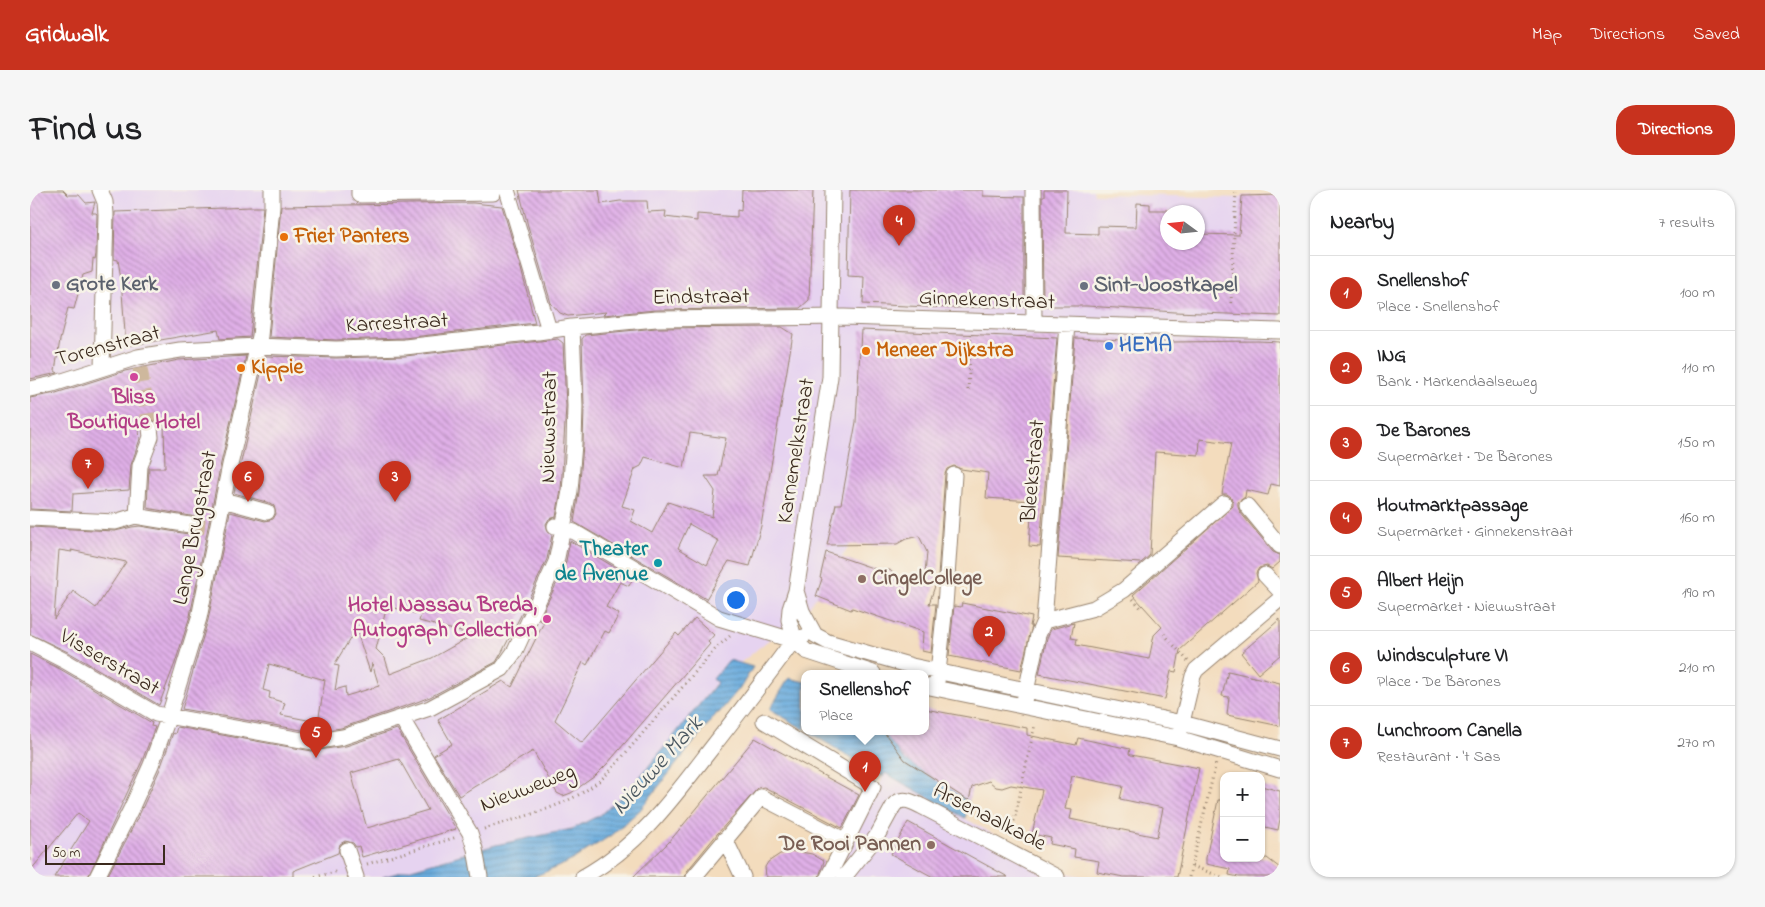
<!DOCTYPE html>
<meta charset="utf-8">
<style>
body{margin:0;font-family:"Indie Flower",sans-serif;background:#f6f6f6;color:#202124}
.controls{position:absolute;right:15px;bottom:15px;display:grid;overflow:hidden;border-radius:10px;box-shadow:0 1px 4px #0004}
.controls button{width:45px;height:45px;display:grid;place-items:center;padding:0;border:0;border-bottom:1px solid #e0e0e0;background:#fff;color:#202124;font:25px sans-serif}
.compass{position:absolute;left:1130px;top:15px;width:45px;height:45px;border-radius:50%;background:#fff;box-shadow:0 1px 4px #0004;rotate:285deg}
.scale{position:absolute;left:15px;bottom:12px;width:120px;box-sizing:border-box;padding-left:5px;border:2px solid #3b2a1e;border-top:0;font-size:14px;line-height:18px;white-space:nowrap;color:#3b2a1e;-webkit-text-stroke:4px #f7f3e8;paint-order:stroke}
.you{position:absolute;left:705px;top:409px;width:18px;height:18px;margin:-12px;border:4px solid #fff;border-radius:50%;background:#1a73e8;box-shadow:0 0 0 8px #1a73e833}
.badge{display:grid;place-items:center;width:32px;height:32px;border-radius:50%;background:#c8321e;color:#fff;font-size:16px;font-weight:700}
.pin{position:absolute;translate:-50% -41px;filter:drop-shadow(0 1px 2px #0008)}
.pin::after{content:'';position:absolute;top:26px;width:18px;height:15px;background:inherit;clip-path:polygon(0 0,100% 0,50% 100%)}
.popup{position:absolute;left:771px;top:480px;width:128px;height:65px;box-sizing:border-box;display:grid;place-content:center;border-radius:10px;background:#fff;filter:drop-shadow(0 1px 4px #0005);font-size:16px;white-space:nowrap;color:#757577}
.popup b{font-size:19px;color:#202124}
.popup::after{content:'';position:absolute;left:50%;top:100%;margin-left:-10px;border:10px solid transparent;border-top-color:#fff}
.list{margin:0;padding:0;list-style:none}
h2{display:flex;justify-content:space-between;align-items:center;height:65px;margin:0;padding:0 20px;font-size:21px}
h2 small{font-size:16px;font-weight:400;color:#757577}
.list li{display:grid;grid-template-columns:32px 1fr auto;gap:15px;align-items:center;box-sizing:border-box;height:75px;padding:0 20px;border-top:1px solid #e0e0e0}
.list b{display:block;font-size:19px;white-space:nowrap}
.list p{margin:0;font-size:16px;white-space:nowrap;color:#757577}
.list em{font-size:16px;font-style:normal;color:#757577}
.map{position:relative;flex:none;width:1250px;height:687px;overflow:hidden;border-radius:20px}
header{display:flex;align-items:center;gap:30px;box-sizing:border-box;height:70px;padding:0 25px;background:#c8321e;color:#fff}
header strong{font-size:24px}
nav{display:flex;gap:28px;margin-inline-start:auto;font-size:18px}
.intro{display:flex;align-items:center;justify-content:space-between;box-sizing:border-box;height:120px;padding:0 30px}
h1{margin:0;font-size:35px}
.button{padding:12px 22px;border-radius:20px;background:#c8321e;color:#fff;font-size:18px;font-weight:700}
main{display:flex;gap:30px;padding:0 30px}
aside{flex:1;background:#fff;border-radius:20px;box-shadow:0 1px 4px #0004}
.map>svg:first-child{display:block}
.built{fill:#e6d3f0;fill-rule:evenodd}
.water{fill:url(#water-rules);stroke:#526b7e}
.building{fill:url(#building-back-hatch);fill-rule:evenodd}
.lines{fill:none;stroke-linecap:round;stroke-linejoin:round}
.minor-tunnel{stroke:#ceb89d;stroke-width:15;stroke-dasharray:15 8;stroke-linecap:butt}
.minor-casing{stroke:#97836e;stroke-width:17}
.path{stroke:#97836e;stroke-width:3;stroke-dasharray:1 4;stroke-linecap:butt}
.minor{stroke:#fff;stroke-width:15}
.food-dot{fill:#e8710a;stroke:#f7f3e8;stroke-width:2}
.worship-dot{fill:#6b7280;stroke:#f7f3e8;stroke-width:2}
.shop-dot{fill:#3f7fe0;stroke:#f7f3e8;stroke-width:2}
.hotel-dot{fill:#d1479c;stroke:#f7f3e8;stroke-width:2}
.culture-dot{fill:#0f9aa8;stroke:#f7f3e8;stroke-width:2}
.education-dot{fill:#8d6e63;stroke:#f7f3e8;stroke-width:2}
.labels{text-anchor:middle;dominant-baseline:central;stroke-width:5;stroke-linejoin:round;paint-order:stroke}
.food-label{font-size:22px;font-weight:bold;fill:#c56008;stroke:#f7f3e8;text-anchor:start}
.worship-label{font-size:22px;font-weight:bold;fill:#5b616d;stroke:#f7f3e8;text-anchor:start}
.street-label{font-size:22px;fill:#3b2a1e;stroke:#f7f3e8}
.shop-label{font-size:22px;font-weight:bold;fill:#366cbe;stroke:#f7f3e8;text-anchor:start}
.hotel-label{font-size:22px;font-weight:bold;fill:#b23c85;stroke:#f7f3e8}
.culture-label{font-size:22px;font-weight:bold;fill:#0d838f;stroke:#f7f3e8;text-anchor:end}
.education-label{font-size:22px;font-weight:bold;fill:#785e54;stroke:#f7f3e8;text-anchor:start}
.water-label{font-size:24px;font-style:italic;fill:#4b5861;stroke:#f7f3e8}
</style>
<header>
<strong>Gridwalk</strong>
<nav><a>Map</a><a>Directions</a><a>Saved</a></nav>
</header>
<div class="intro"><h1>Find us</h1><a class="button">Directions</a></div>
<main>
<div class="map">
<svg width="1250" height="687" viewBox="0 0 1250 687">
<defs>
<pattern id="water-rules" width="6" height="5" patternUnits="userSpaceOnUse" patternTransform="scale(1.25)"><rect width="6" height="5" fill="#6aacde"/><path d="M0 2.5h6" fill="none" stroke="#588cb3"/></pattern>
<pattern id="building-back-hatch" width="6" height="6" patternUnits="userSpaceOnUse" patternTransform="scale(1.25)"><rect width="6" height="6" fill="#e0b0e8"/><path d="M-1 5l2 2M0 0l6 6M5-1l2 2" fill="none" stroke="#b78fbb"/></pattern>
</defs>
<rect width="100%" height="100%" fill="#f7f3e8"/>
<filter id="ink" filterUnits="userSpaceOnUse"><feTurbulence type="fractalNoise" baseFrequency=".02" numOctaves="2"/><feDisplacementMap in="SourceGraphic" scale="10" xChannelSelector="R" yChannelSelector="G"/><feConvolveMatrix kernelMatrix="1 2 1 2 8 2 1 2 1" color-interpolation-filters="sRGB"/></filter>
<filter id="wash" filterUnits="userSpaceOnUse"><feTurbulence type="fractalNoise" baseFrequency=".0096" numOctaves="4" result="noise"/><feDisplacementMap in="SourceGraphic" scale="20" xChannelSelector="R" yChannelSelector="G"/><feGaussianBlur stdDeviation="1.12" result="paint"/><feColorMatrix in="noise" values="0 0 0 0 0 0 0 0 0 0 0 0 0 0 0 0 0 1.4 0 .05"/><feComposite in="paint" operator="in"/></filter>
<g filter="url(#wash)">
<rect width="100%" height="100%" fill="#f3dcbd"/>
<path class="built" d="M0 0H1063L1064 4 1250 9V197L892 184 837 328 779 417 687 492 637 555 594 605 570 625 547 637 530 642 466 655 353 687H0ZM1138 22H1168V52H1138Z
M855 583 1030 682 1056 687H804Z"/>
<path class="water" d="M699 470 723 477 709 500H708L689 523H687L610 620 580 646 537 673 503 687H353L466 655 542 639 570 625 600 599 687 493 683 489Z
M759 488 775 492V540L740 519Z
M777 541H853L874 569 939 611 935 628 855 583 853 587Z"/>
<g id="blocks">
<path class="building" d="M0 0H33L38 5H49L56 13 65 12 62 23H66L67 24 66 64 65 70 63 69 62 82 53 85 44 119 38 118 30 150 25 181 28 183 0 189Z
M489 0H569L571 14 590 11H617L618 22 636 21 635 27 667 31V24L707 27V20L711 21 712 0H783L779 110 770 118 626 120 573 125 576 122 538 126 530 123 521 113 498 36Z
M820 0H953V6L994 7V116L921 118 833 114 834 86 818 85Z
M1014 0H1037L1036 43 1068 44V36L1106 37 1107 13 1120 14V20H1138V52H1168V44L1209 45 1212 6 1250 5V126L1145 122 1057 116H1013L1012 7H1014Z
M443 13 472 16 491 79 505 133 374 148 306 150 239 147 251 16Z
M221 17H233L220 147 190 149 188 140 96 156 91 89 88 70 84 69 85 22Z
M752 137 763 144 731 336 720 376 699 371 676 409 544 332 549 302 553 255 554 216 552 149 555 145 626 138ZM660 243 696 248 688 286H675L685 301 682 327 638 312 622 343 601 331 605 320 592 316 605 279 611 276 615 267 654 278ZM659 334 689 351 677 375 648 358Z
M831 140 1027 148 1010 357 999 356 1002 311 956 308 958 283 931 279 924 276 917 279 915 284 908 387 899 414H906L901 463 892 461 893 442 822 418 821 420 786 406 792 389 790 388 796 362 851 381 860 380 865 386 894 396 897 362 889 346 876 349 867 354 797 355 806 314H811L826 232Z
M1045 148 1141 152 1228 151 1250 152V296L1241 294 1238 305 1216 300 1215 307 1208 312V317L1210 322 1243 362 1250 365V372L1242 379 1237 376 1229 378 1226 383 1228 391 1150 460 1146 482 1141 481 1135 509 1009 484 1017 448 1021 439 1044 433 1041 448 1047 449 1046 455 1119 469 1124 445 1132 437 1103 405 1203 316V312L1201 307 1197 304H1192L1201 253 1170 249 1169 265 1125 262 1120 365 1111 373 1028 368Z
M528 149 533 153 536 216 531 300 526 327 519 329 516 334 518 342 522 345 517 369 492 423 472 462 466 472 400 507 387 512 311 538 283 542 152 519 178 430 200 322 235 331 243 329 246 324 244 316 240 313 204 303 235 166 306 168 375 166ZM357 416 391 425 389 431 443 445 402 468 360 484 355 468 346 459ZM326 439 340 482 342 473 349 496 316 506 315 497 305 500 309 476 304 475ZM239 474 295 490 288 532 251 525 255 513 239 508 240 502 233 500Z
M216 166 191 273 160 426 145 473 129 515 40 463 0 444V337L85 341 102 337 110 336 158 344 167 341 169 336V331L166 327 117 318 119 278H135L134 234 129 235 124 230 119 229 115 230 112 234 109 241 110 249 101 275 99 300 43 304 42 321 0 319V208L26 203 95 181 149 170ZM29 360 42 362 41 360 96 372 66 418 43 401 24 429Z
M540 351 603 388 599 396 590 392 576 417 589 424 579 443 575 441 557 475 553 472 525 530 552 553 646 443 649 446 665 428 684 445 678 452 680 454 577 574 565 586 541 603 533 606 527 603 503 561 429 606 404 565 422 554 408 530 473 491 482 497 514 432 509 430 535 376Z
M932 413 1002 427 1000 436H1002L991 480 919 466 924 416 931 417Z
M1250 429V465L1228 484 1211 463Z
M0 464 30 479 122 533 121 536 125 537 112 571 58 687H24L59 631 48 623 0 681Z
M1198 481 1250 493V536L1197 525 1199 507 1192 506Z
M895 519 997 538V545L1046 555 1048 548 1100 559 1099 564 1101 565 1169 578 1147 687H1094L1067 682 1069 671 1044 667 1045 659 1020 654 1021 648 1002 644 1012 600 981 595 972 598 966 597 959 591 942 597 939 611 875 570 853 541H895ZM1042 586 1091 596H1093L1090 609 1133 618 1127 647 1040 629 1042 620 1035 619Z
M147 537 282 561 316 556 367 539 426 639 332 667 329 656 326 657 323 653 315 651 310 654 308 663 263 681V687H77L110 623 130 579 143 543 145 544ZM369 569 398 620 337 638 321 583Z
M725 548 829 605 812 638 734 597 728 598 688 643 657 681 655 687H603L639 652Z
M1231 596 1250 601V629L1248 640 1231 636Z
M1188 610H1194V668H1237L1250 678V687H1209L1199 685 1200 679 1176 674V668Z
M878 632 978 687H903L861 664Z
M765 661 782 664 794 671 789 687H736L735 677 738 672 750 664Z"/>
</g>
</g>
<g filter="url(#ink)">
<use href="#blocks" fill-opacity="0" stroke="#97836e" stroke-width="1"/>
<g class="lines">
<path class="minor-tunnel" d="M110 178 120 238
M160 335 178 337"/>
<defs>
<path id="minor" d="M70 0 75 12 76 24 72 178
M329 0V5L463 3 462 0
M477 0 519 140
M803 0 800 187 766 401 760 419 759 430 765 451 776 461 843 483
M1003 0 1004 133
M0 199 23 194 108 167 150 160 227 156 306 159 375 157 508 142 542 137 626 129 814 127 1250 141
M193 310 237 322
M1217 316 1250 356
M107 326 110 276 121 247 120 238
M0 328 85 332 105 326 160 335
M525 336 544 342 689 428 765 451
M1235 385 1250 401
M766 401 772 421 785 445 798 452 882 476 1152 533 1250 559
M1014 431 1064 418 1094 400 1194 313
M0 453 35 471 126 524 283 552 313 547 400 518 472 479 485 461 526 372 533 338 540 301 544 254 545 216 542 137
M907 492 915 416 924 285
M895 496 1148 548 1250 579
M993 516 1008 445 1014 431 1037 134
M372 529 440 643 445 659 450 687
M734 531 843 597 816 651
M1150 541 1163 486 1166 480 1250 409
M695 649 713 687
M317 660 326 687
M67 687 101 619 121 575 139 526 169 428 200 275 230 146 242 17V0
M553 687C606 658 641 611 677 564 705 528 733 492 760 455L765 451 773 447
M664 687 731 607 816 651 798 687
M814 687 847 646 864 615C873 606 882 612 891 616L1027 687"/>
</defs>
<use href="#minor" class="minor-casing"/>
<path class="path" d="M1201 113 1206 0
M938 200 941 145
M1103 409 1111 418
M1134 444 1158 471
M983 636 1005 534
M454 639C499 624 548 615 581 580L686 458 700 446
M337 674 427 647
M1162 676 1192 687
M285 687 309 681
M1159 687 1186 573"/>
<use href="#minor" class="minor"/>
</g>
</g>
<g class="food-dot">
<circle cx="254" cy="47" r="5"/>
<circle cx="836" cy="161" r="5"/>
<circle cx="211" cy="178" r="5"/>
</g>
<g class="worship-dot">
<circle cx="26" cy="95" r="5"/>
<circle cx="1054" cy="96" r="5"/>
</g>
<circle class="shop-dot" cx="1079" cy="156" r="5"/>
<g class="hotel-dot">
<circle cx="104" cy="187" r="5"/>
<circle cx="517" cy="429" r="5"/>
</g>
<circle class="culture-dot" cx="628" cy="373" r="5"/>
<g class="education-dot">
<circle cx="832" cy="389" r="5"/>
<circle cx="901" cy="655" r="5"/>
</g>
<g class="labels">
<g class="food-label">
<text x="264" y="47">Friet Panters</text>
<text x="846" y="161">Meneer Dijkstra</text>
<text x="221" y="178">Kippie</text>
</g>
<g class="worship-label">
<text x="36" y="95">Grote Kerk</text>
<text x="1064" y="96">Sint-Joostkapel</text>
</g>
<g class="street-label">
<text transform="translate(671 108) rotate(-1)">Eindstraat</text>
<text transform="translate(957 111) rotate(2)">Ginnekenstraat</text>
<text transform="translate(367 134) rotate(-3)">Karrestraat</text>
<text transform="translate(78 157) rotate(-15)">Torenstraat</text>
<text transform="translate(520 237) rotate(-89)">Nieuwstraat</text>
<text transform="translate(767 261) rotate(-81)">Karnemelkstraat</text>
<text transform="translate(1004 281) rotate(-85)">Bleekstraat</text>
<text transform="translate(166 338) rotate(-79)">Lange Brugstraat</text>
<text transform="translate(79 473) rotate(30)">Visserstraat</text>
<text transform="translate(498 599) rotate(-21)">Nieuweweg</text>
<text transform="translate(959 628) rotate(27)">Arsenaalkade</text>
</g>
<g class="shop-label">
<text x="1089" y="156">HEMA</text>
</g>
<g class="hotel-label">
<text x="104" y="208">Bliss<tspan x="104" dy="25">Boutique Hotel</tspan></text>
<text x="507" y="416" text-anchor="end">Hotel Nassau Breda,<tspan x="507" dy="25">Autograph Collection</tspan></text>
</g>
<g class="culture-label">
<text x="618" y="360">Theater<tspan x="618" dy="25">de Avenue</tspan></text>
</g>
<g class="education-label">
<text x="842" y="389">CingelCollege</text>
<text x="891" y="655" text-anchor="end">De Rooi Pannen</text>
</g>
<g class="water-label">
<text transform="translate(628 576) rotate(-48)">Nieuwe Mark</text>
</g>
</g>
</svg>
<div class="controls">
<button>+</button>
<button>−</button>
</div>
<svg class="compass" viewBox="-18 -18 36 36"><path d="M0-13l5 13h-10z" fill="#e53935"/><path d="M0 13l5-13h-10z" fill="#757577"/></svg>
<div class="scale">50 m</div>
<div class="you"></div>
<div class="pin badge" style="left:835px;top:602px">1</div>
<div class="popup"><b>Snellenshof</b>Place</div>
<div class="pin badge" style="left:959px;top:467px">2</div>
<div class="pin badge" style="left:365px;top:312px">3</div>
<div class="pin badge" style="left:869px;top:56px">4</div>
<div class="pin badge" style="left:286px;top:568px">5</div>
<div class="pin badge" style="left:218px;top:312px">6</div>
<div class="pin badge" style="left:58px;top:299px">7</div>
</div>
<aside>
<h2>Nearby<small>7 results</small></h2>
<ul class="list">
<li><span class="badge">1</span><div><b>Snellenshof</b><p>Place · Snellenshof</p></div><em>100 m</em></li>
<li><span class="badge">2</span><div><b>ING</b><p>Bank · Markendaalseweg</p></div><em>110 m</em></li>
<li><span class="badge">3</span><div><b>De Barones</b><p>Supermarket · De Barones</p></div><em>150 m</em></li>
<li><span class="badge">4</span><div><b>Houtmarktpassage</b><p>Supermarket · Ginnekenstraat</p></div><em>160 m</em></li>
<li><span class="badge">5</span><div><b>Albert Heijn</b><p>Supermarket · Nieuwstraat</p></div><em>190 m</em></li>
<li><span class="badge">6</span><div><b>Windsculpture VI</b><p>Place · De Barones</p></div><em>210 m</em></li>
<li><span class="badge">7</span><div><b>Lunchroom Canella</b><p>Restaurant · 't Sas</p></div><em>270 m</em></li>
</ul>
</aside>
</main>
